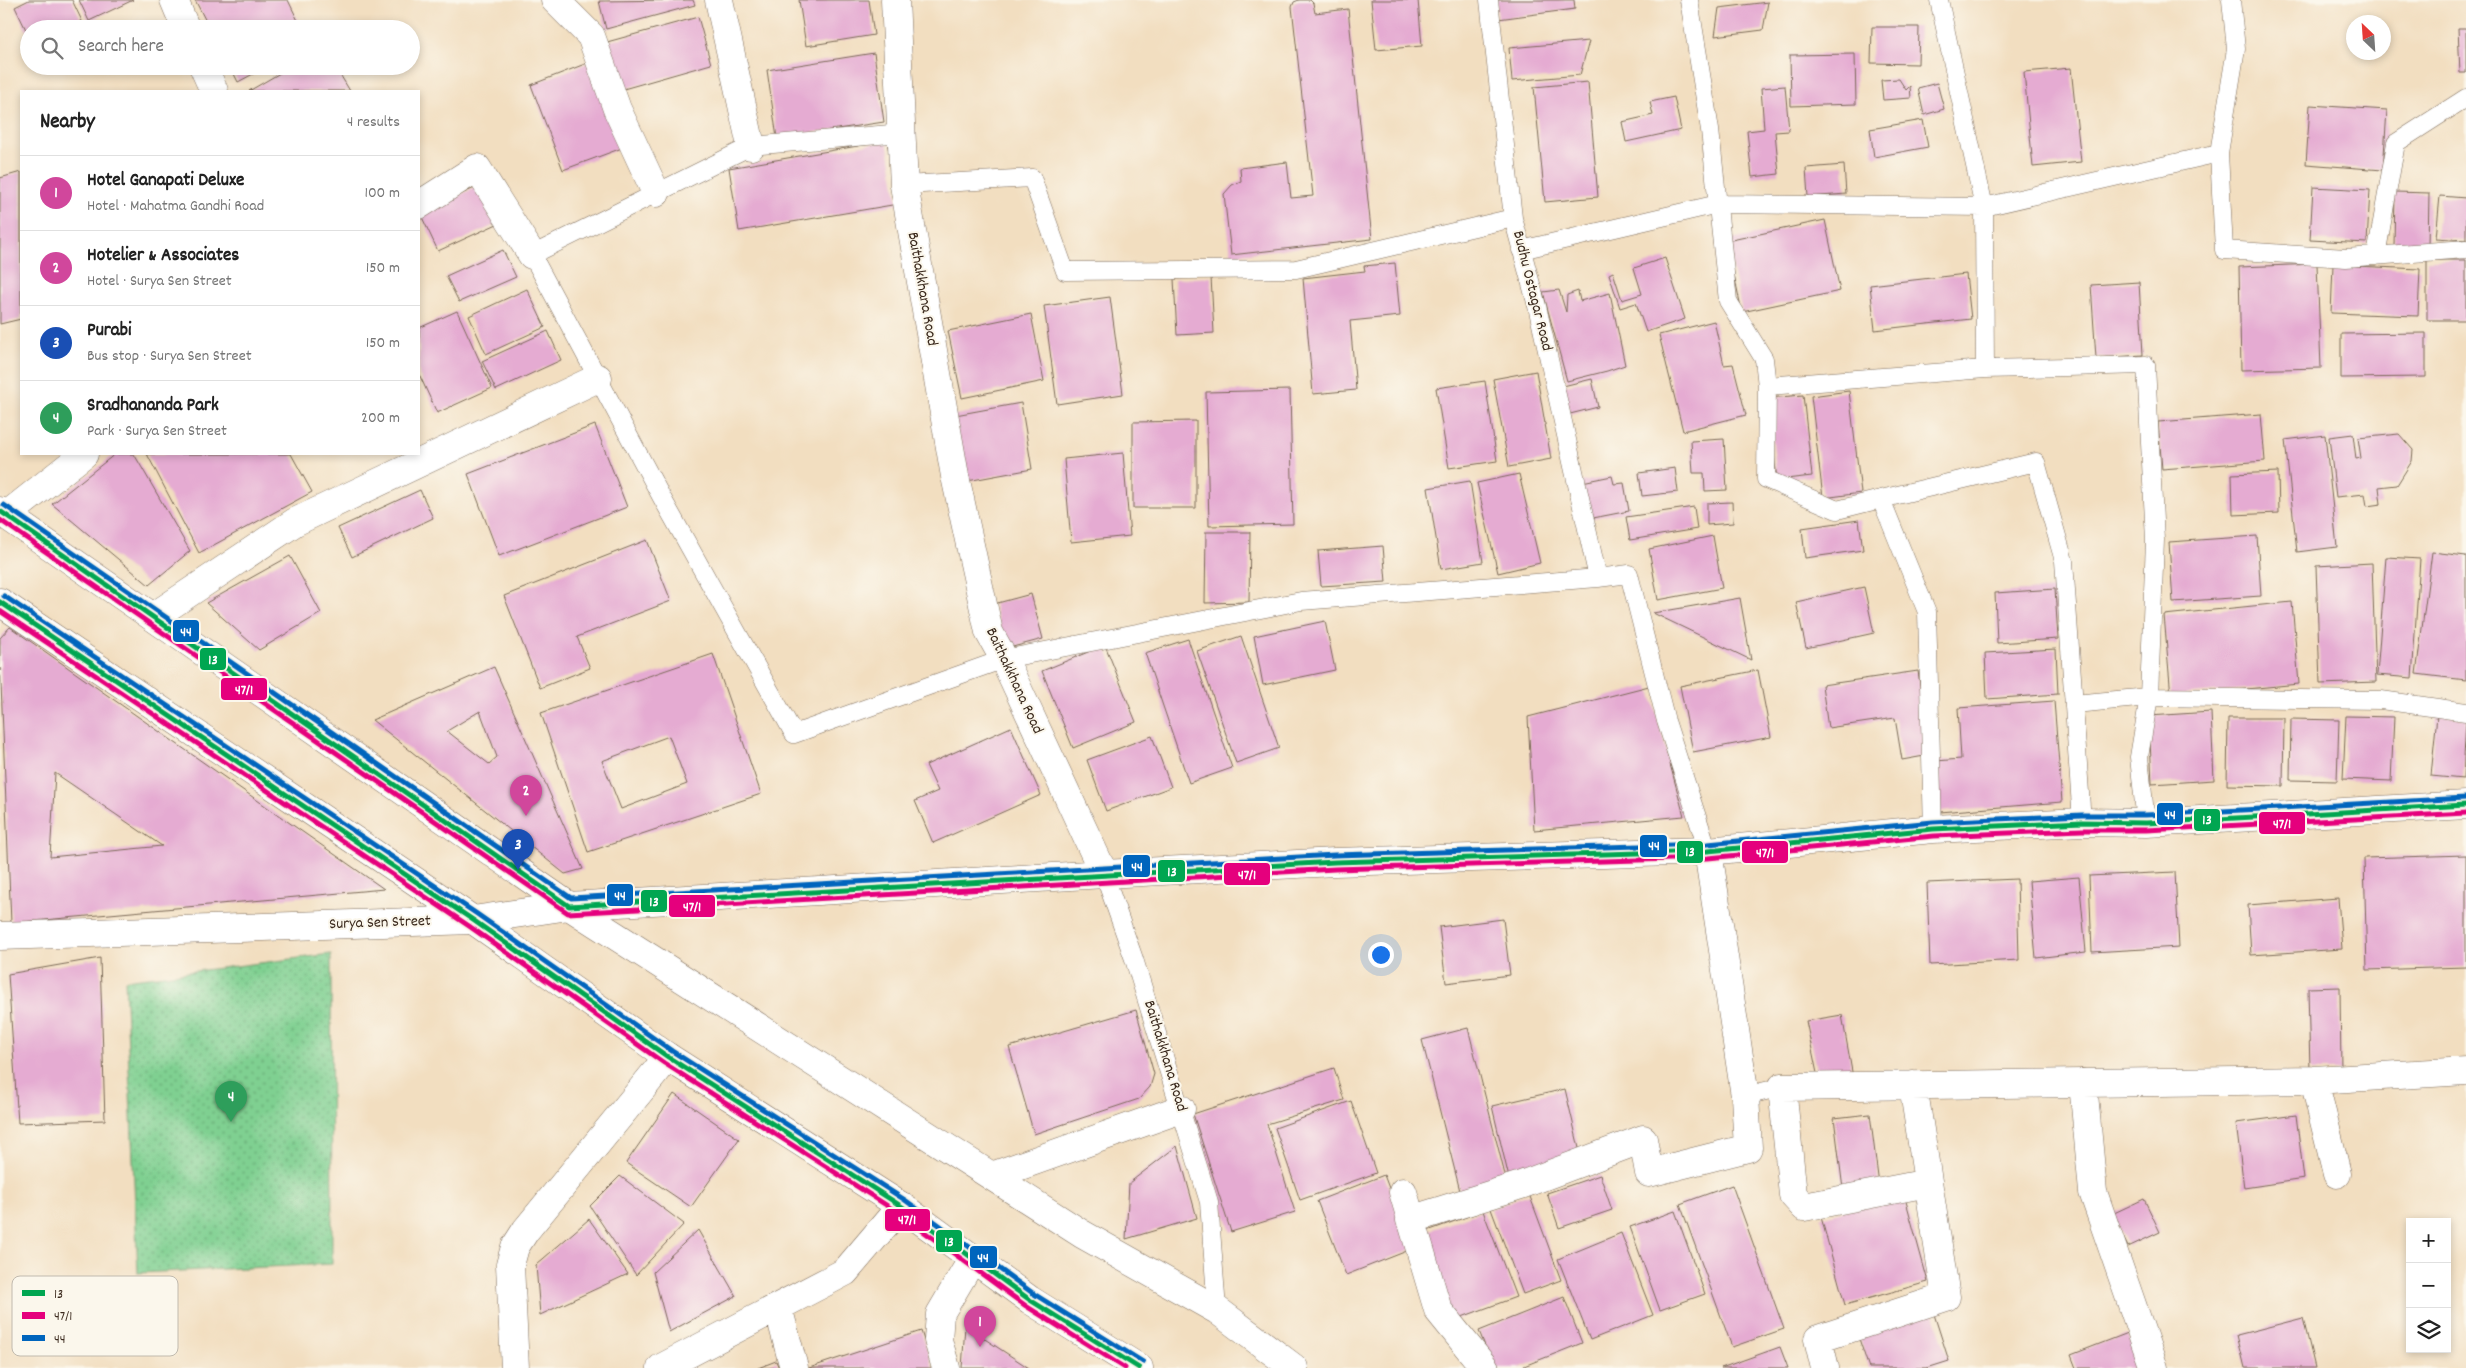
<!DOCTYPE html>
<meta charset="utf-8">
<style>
body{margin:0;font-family:Dekko,sans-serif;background:#f6f6f6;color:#222}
.controls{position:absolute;right:15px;bottom:15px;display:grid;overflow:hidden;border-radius:0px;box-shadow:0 2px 8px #0003}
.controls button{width:45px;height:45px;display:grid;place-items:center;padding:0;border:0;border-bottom:1px solid #e0e0e0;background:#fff;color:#222;font:25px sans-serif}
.compass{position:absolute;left:2346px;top:15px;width:45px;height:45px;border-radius:50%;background:#fff;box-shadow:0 2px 8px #0003;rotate:335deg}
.you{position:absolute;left:1380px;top:954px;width:18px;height:18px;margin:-12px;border:4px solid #fff;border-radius:50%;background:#1a73e8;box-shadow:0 0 0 8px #1a73e833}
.badge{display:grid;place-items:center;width:32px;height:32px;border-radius:50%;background:#c8321e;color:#fff;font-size:16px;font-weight:700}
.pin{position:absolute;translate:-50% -41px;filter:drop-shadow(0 1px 2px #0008)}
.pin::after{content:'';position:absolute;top:26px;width:18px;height:15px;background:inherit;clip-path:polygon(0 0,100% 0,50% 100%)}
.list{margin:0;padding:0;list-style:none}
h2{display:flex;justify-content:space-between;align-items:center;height:65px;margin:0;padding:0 20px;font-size:21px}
h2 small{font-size:16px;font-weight:400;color:#767676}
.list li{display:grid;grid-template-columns:32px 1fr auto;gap:15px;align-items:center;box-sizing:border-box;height:75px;padding:0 20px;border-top:1px solid #e0e0e0}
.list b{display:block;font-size:19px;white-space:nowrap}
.list p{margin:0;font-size:16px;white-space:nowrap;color:#767676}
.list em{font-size:16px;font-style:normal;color:#767676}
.icon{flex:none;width:28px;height:28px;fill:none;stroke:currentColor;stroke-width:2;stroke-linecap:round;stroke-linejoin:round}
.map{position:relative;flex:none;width:2466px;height:1368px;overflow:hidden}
.search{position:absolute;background:#fff;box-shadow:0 2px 8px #0003;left:20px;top:20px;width:400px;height:55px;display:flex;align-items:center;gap:12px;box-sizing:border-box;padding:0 18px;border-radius:28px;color:#767676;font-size:19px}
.panel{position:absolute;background:#fff;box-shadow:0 2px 8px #0003;left:20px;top:90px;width:400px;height:365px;border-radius:0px}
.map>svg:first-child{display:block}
.park{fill:url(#park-dots);stroke:#5d7d58}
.building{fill:#e5abd2;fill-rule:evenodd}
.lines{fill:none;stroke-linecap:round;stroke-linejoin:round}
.lane-casing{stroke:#7b6957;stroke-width:19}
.street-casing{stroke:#7b6957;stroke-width:29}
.secondary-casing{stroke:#7b6957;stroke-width:29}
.primary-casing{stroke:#7b6957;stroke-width:29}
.lane{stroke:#fff;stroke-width:18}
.street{stroke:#fff;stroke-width:28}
.secondary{stroke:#fff;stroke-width:28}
.primary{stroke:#fff;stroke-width:28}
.bus-1-casing{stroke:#fbf7ec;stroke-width:9}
.bus-2-casing{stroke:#fbf7ec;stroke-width:9}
.bus-3-casing{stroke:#fbf7ec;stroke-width:9}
.bus-1{stroke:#00a651;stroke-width:5}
.bus-2{stroke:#e5007d;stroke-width:5}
.bus-3{stroke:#0065bd;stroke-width:5}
.labels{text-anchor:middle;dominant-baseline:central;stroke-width:4;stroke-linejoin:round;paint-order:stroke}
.street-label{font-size:16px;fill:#3b2a1e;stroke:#fbf7ec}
.key{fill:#fbf7ec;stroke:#c1baae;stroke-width:1}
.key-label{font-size:14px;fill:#3b2a1e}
.line-badge{stroke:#fbf7ec;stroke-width:2}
.badge-label{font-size:14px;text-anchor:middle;font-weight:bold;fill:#fff}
</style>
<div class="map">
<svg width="2466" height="1368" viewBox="0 0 2466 1368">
<defs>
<pattern id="park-dots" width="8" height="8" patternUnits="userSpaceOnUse" patternTransform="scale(1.25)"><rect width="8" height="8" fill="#7fd091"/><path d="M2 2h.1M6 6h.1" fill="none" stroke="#69a976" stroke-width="1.8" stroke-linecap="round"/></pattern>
</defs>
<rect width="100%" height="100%" fill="#fbf7ec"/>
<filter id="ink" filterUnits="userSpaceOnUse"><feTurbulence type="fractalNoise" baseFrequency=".02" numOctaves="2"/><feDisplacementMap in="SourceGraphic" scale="10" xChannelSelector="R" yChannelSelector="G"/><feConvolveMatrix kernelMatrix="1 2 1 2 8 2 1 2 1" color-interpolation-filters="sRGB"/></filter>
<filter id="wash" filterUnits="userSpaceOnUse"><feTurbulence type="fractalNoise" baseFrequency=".0096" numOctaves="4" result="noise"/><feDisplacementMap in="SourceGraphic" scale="20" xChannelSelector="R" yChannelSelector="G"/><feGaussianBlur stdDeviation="1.12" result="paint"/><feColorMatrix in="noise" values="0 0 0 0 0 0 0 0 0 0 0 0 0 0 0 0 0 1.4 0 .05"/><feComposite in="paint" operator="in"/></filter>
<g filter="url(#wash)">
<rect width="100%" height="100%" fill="#f2dec0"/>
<path class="park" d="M331 954 332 1264 138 1273 125 980Z"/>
<g id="blocks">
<path class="building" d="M29 0H72L82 21 65 29H29V36L15 7Z
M79 0H133L89 21Z
M195 0H288L302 29H210Z
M693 0 695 5 606 29 599 1Z
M799 0H869L874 35 806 46Z
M1299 0H1310L1313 3 1315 13 1348 9 1372 239 1231 255 1224 194 1232 185 1241 181 1240 168 1287 162 1291 198 1313 196 1292 7 1294 2Z
M1371 0H1418L1422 46 1376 50Z
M1496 0H1574L1575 9 1498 19Z
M1768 2 1763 30 1715 36 1719 8Z
M698 17 711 64 620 90 607 42Z
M1872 27H1919L1918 64 1871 63Z
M2458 28H2466V73H2460Z
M1589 41 1580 75 1512 81 1509 48Z
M874 53 884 122 777 138 767 70Z
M1855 54 1856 104 1791 106 1790 55Z
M590 62 622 148 563 170 531 85Z
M230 66H268L238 82Z
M292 66H335L350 91H249Z
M2071 68 2081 162 2033 167 2024 72Z
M1899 79 1906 90 1910 86 1911 98 1883 100 1881 80Z
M1588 82 1598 197 1545 202 1534 87Z
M1937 83 1944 109 1924 115 1918 88Z
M1785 86 1789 131 1775 132 1779 174 1752 177 1747 131 1764 129 1761 88Z
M1674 97 1681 130 1626 142 1622 122 1653 115 1650 102Z
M2310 105 2387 110 2383 170 2306 164Z
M1923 120 1928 147 1874 157 1870 129Z
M887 141 898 204 739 231 729 168Z
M1844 165 1846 194 1808 197 1806 168Z
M21 172V319L0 324V178Z
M479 186 497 224 438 251 420 213Z
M2313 187 2370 190 2367 243 2310 240Z
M2395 192 2429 193 2428 246H2394Z
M2440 196 2466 198V240L2436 238Z
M1825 220 1840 291 1742 312 1727 241Z
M503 250 516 277 459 302 446 276Z
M1665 258 1685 319 1646 332 1636 303 1620 308 1609 274 1613 272 1622 300 1642 294 1634 268Z
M2427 260H2466V320H2427Z
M1395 263 1400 316 1350 321 1356 390 1313 394 1303 278 1365 271 1364 266Z
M2317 264 2321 368 2241 370 2239 267Z
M2333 265 2420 269 2418 316 2331 313Z
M1966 274 1971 319 1875 330 1870 285Z
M1211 277 1214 333 1177 335 1174 279Z
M2139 282 2143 355 2096 358 2091 285Z
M527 289 545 327 486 354 469 316Z
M1559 290 1566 312 1567 295 1578 291 1580 301 1610 293 1625 365 1607 371 1567 381 1543 292Z
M1110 297 1123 394 1057 404 1044 306Z
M457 311 492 388 437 413 419 374V328Z
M1031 314 1044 381 962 398 948 331Z
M1714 321 1724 365 1733 364 1746 415 1683 431 1659 335Z
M548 331 561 360 496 390 482 361Z
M2426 333V377L2341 378V334Z
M1536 371 1551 459 1509 467 1493 379Z
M1592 379 1598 407 1570 414 1563 386Z
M1485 381 1497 461 1449 468 1436 388Z
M1290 390 1293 524 1209 526 1206 392Z
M1849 391 1861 493 1823 498 1811 396Z
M1803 395 1812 476 1777 480 1768 398Z
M1021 403 1032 469 962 482 950 416Z
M2261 414 2265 461 2162 469 2158 422Z
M1196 421V508H1133V422Z
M595 425 627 507 499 556 468 474Z
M2353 434 2356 459 2361 458 2358 438 2399 434 2413 450 2412 461 2397 485 2379 487 2381 504 2367 506 2365 494 2336 497 2329 437Z
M2325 435 2337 547 2297 552 2285 440Z
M1724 439 1727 490 1705 491 1704 473H1693L1691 441Z
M1123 453 1130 536 1071 542 1064 459Z
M115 454H134L190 551 149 585 52 504Z
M147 454H291L312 492 199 553Z
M1675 468 1678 492 1642 496 1639 473Z
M2278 472 2279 513 2233 515 2232 474Z
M1519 474 1540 563 1498 573 1477 483Z
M1612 476 1614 484 1624 483 1629 511 1588 519 1582 482Z
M1470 481 1483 562 1441 569 1428 488Z
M420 490 433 518 352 557 338 528Z
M1732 502 1733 523 1707 525V503Z
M1694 507 1697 529 1630 540 1626 517Z
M1859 520 1863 550 1805 558 1802 528Z
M1206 532H1250L1249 602 1205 603Z
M1713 536 1722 588 1658 600 1649 549Z
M2257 536 2261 596 2173 602 2169 542Z
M647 540 671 601 577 637 590 668 540 688 504 596Z
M1383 546 1386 582 1321 586 1318 551Z
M2432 552 2466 556V680L2416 674Z
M290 556 321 613 259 650 206 603Z
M2386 557 2420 559 2412 678 2377 675Z
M2372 563 2376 682 2320 684 2316 566Z
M1864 587 1874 633 1806 648 1796 602Z
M2055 589 2058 639 1997 643 1995 593Z
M1031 594 1043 639 1005 649 994 604Z
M1740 598 1751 660 1653 613Z
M2292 602 2299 684 2171 696 2164 615Z
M1325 621 1335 670 1263 685 1254 636Z
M10 627 384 889 11 923 0 660V638ZM55 773 162 846 50 857Z
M1241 636 1279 748 1236 763 1197 651Z
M1188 639 1232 768 1189 783 1145 653Z
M1105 645 1136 722 1073 748 1042 671Z
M2056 649 2058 694 1987 699 1985 653Z
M713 654 761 794 588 852 541 713ZM669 736 687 784 621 809 602 761Z
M494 667 583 869 565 874 372 720ZM480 711 497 757 489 764 447 731Z
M1758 670 1771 737 1693 752 1680 686Z
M1918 671 1930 755 1902 760 1895 718 1828 728 1822 685Z
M1649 686 1684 816 1534 830 1528 717Z
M2054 701 2062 802 1940 812 1936 761 1961 759 1958 708Z
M2211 712 2214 780 2152 784 2149 716Z
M2437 715 2466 718 2463 779 2431 776Z
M2346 716 2394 717 2391 781 2343 779Z
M2228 718H2284L2283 786 2227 785Z
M2291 719 2339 720 2337 781 2290 780Z
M1011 727 1041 795 933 843 915 801 938 791 926 765Z
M1152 736 1171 787 1106 811 1087 760Z
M2466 855V967L2367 970 2364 858Z
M2175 872 2179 947 2092 952 2089 876Z
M2079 877 2086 952 2036 958 2029 881Z
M2017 879 2019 960 1930 965 1927 883Z
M2338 898 2342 949 2251 955 2248 905Z
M1503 919 1510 975 1446 983 1439 927Z
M100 958 105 1120 18 1123 8 974Z
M2340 987 2341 1071H2310L2308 988Z
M1136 1010 1154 1074 1150 1087 1139 1099 1034 1134 1009 1047Z
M1842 1015 1854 1083 1818 1078 1806 1021Z
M1468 1028 1506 1179 1460 1191 1422 1040Z
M1334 1068 1344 1100 1267 1124 1295 1212 1231 1232 1193 1114Z
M1565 1089 1582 1161 1509 1178 1492 1106Z
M674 1094 739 1139 691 1207 626 1163Z
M1351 1101 1376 1173 1300 1200 1275 1128Z
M1870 1114 1879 1185 1843 1189 1834 1118Z
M2296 1115 2304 1179 2244 1188 2236 1123Z
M1177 1146 1197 1218 1126 1239 1129 1183Z
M1384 1175 1412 1249 1346 1275 1317 1201Z
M1600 1175 1612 1210 1559 1228 1547 1193Z
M620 1176 684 1224 636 1275 590 1206Z
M1732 1185 1784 1329 1732 1347 1680 1204Z
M1529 1194 1561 1280 1523 1294 1491 1209Z
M1904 1194 1928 1282 1845 1305 1821 1217Z
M2144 1199 2160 1232 2128 1247 2112 1214Z
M1483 1211 1516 1297 1451 1321 1419 1234Z
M1675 1211 1705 1294 1660 1310 1630 1227Z
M589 1219 628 1274 540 1315 536 1265Z
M698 1230 736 1296 669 1332 653 1272Z
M1621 1233 1653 1315 1590 1340 1558 1259Z
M1564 1297 1582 1343 1519 1368H1494L1479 1331Z
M1932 1308 1949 1361 1927 1368H1869L1857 1333Z
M2303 1318 2315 1368H2245L2237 1335Z
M965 1326 1029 1368H962Z
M921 1331 933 1368H809Z
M2128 1333 2141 1368H2076L2071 1355Z
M1780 1347 1788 1368H1721Z
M776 1361 779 1368H758Z"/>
</g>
</g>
<g filter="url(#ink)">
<use href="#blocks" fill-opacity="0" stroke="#7b6957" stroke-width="1"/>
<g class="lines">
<defs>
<path id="lane" d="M1489 0 1513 218 1537 306 1598 578
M1689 0 1710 130 1728 301 1764 359 1767 386 1766 479 1837 510 1881 499 1927 612 1933 829
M2231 0 2236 49 2219 153 2224 250 2346 258 2466 249
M902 133 751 146 532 255 662 498 794 734 1004 659 1301 601 1598 578 1629 574 1666 721 1708 851
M904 185 1032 178 1065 271 1296 269 1513 218
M1521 250 1718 204 1984 207 2219 153
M2376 256 2396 143 2466 98
M1985 369 2146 365 2155 540 2149 697 2139 757 2146 823
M1767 386 1985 369 1984 207 1939 0
M1881 499 2036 462 2064 561 2082 822
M2074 704 2149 697 2381 700 2466 712
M1104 874 1134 959 1209 1202 1217 1310
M1745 1096 1782 1087"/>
<path id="street" d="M174 0 186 29
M555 0 591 36 617 109 656 193
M719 0 751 146
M203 66 214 91
M419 205 477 168 532 255
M7 515 84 454
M153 617 295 522 598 378
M2314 1080 2337 1174
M2083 1083 2093 1192 2154 1368
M992 1176 1181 1109
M1928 1183 1804 1207 1793 1195 1782 1087 2314 1080 2466 1071
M1403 1192 1438 1310 1485 1368
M1410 1220 1521 1185 1643 1139 1649 1173 1748 1148 1745 1096 1708 851
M778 1307 794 1368
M515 1368 510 1265 515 1247 526 1230 668 1057
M661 1368 845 1272 901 1206
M946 1368 938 1340 940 1314 973 1258
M1825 1368 1818 1339 1946 1297 1913 1085"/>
<path id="secondary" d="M895 0 904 185 955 476 989 632 1004 659 1104 874
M0 936 473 920 569 906 1104 874 1335 862 1708 851 1933 829 2082 822 2146 823 2466 805"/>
<path id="primary" d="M0 511 569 906 1082 1234 1217 1310 1294 1368
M0 602 473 920 668 1057 901 1206 1030 1300 1139 1368"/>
</defs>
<use href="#lane" class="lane-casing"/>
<use href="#street" class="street-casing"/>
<use href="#secondary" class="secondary-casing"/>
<use href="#primary" class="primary-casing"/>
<use href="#lane" class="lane"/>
<use href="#street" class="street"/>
<use href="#secondary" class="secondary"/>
<use href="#primary" class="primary"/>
<defs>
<path id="bus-1" d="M0 511 569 906 1335 862 1708 851 1933 829 2082 822 2146 823 2466 805
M0 602 473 920 668 1057 901 1206 1030 1300 1139 1368"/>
<path id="bus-2" d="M0 520 568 913 1335 869 1708 858 1934 836 2082 830H2146L2466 813
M0 611 469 926 664 1063 897 1212 1026 1306 1125 1368"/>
<path id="bus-3" d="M4 505 571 898 1335 855 1708 844 1933 822 2082 815H2146L2466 798
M4 596 477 914 672 1051 905 1200 1034 1294 1143 1362"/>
</defs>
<use href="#bus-1" class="bus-1-casing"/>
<use href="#bus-2" class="bus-2-casing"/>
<use href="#bus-3" class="bus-3-casing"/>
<use href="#bus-1" class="bus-1"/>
<use href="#bus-2" class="bus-2"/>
<use href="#bus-3" class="bus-3"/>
</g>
</g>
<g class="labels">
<g class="street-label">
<text transform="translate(922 289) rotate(80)">Baithakkhana Road</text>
<text transform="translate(1532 291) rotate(76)">Budhu Ostagar Road</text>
<text transform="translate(1014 681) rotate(65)">Baithakkhana Road</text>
<text transform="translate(380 923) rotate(-2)">Surya Sen Street</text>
<text transform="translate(1165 1056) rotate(73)">Baithakkhana Road</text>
</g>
</g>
<rect x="12" y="1276" width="166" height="80" rx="8" class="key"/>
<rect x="22" y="1290" width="23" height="6" fill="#00a651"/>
<rect x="22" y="1312" width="23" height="7" fill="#e5007d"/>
<rect x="22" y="1335" width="23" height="6" fill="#0065bd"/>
<g class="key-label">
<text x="54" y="1298">13</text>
<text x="54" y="1320">47/1</text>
<text x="54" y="1343">44</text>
</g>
<g class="line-badge">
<rect x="172" y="619" width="28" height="24" rx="5" fill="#0065bd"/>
<rect x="199" y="647" width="28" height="24" rx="5" fill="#00a651"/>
<rect x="220" y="677" width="48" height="24" rx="5" fill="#e5007d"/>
<rect x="2156" y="802" width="28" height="24" rx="5" fill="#0065bd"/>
<rect x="2193" y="808" width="28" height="24" rx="5" fill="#00a651"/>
<rect x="2258" y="811" width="48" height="24" rx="5" fill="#e5007d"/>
<rect x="1639" y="834" width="29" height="24" rx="5" fill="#0065bd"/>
<rect x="1676" y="840" width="28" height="24" rx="5" fill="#00a651"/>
<rect x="1741" y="840" width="48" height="24" rx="5" fill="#e5007d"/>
<rect x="1122" y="854" width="29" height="24" rx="5" fill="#0065bd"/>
<rect x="1157" y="859" width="29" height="24" rx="5" fill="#00a651"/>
<rect x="1223" y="862" width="48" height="24" rx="5" fill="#e5007d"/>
<rect x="606" y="883" width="28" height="24" rx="5" fill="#0065bd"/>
<rect x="640" y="889" width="28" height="24" rx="5" fill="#00a651"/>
<rect x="668" y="894" width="48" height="24" rx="5" fill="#e5007d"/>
<rect x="884" y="1208" width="47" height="24" rx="5" fill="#e5007d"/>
<rect x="935" y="1229" width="28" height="24" rx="5" fill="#00a651"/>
<rect x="969" y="1245" width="29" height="24" rx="5" fill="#0065bd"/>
</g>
<g class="badge-label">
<text x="186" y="636">44</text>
<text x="213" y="664">13</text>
<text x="244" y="694">47/1</text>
<text x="2170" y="819">44</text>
<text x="2207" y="824">13</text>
<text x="2282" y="828">47/1</text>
<text x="1654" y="850">44</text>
<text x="1690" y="856">13</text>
<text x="1765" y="857">47/1</text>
<text x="1137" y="871">44</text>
<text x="1172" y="876">13</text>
<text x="1247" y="879">47/1</text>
<text x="620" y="900">44</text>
<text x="654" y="906">13</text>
<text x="692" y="911">47/1</text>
<text x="907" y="1224">47/1</text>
<text x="949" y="1246">13</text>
<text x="983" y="1262">44</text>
</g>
</svg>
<div class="controls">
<button>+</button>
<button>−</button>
<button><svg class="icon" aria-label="layers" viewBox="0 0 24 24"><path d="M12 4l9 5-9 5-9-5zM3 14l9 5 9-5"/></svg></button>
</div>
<svg class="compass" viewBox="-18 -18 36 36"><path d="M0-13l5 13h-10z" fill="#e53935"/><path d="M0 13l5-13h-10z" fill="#767676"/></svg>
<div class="you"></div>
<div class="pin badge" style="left:980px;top:1347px;background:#d1479c">1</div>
<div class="pin badge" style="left:526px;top:816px;background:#d1479c">2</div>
<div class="pin badge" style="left:518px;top:870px;background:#1a4fb4">3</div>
<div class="pin badge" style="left:231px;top:1122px;background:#2e9e5b">4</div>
<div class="search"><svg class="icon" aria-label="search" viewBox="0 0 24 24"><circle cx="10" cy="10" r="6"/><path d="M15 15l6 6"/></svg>Search here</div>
<section class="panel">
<h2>Nearby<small>4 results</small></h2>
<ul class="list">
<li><span class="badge" style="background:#d1479c">1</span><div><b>Hotel Ganapati Deluxe</b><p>Hotel · Mahatma Gandhi Road</p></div><em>100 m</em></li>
<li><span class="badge" style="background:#d1479c">2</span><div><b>Hotelier &amp; Associates</b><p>Hotel · Surya Sen Street</p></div><em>150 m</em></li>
<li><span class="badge" style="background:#1a4fb4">3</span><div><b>Purabi</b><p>Bus stop · Surya Sen Street</p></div><em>150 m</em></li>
<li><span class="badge" style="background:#2e9e5b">4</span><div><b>Sradhananda Park</b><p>Park · Surya Sen Street</p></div><em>200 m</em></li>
</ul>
</section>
</div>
